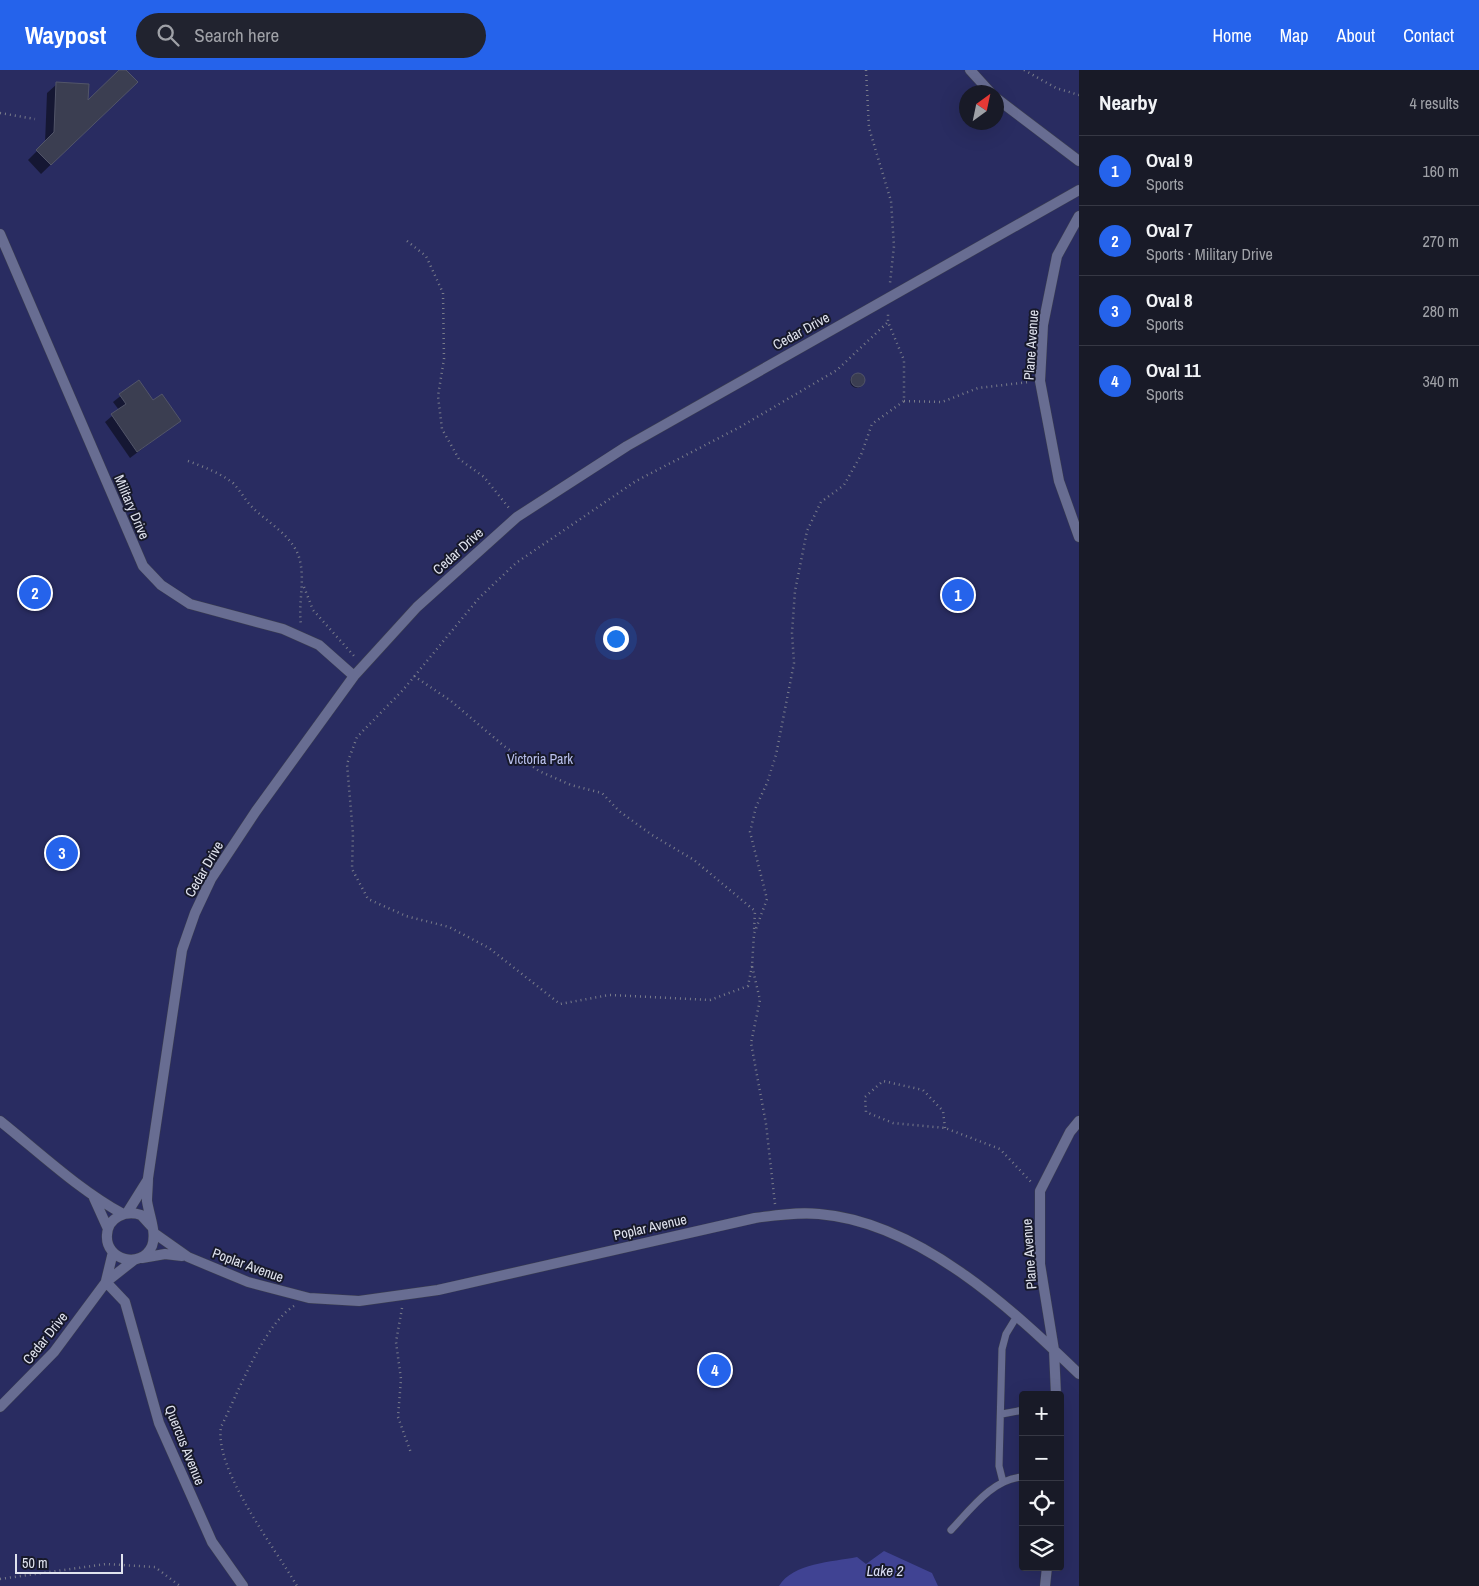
<!DOCTYPE html>
<meta charset="utf-8">
<style>
body{margin:0;font-family:"Archivo Narrow",sans-serif;background:#21232f;color:#f1f3f6}
.controls{position:absolute;right:15px;bottom:15px;display:grid;overflow:hidden;border-radius:5px;box-shadow:0 5px 20px #0002}
.controls button{width:45px;height:45px;display:grid;place-items:center;padding:0;border:0;border-bottom:1px solid #363844;background:#181a27;color:#f1f3f6;font:25px sans-serif}
.compass{position:absolute;left:959px;top:15px;width:45px;height:45px;border-radius:50%;background:#181a27;box-shadow:0 5px 20px #0002;rotate:33deg}
.scale{position:absolute;left:15px;bottom:12px;width:108px;box-sizing:border-box;padding-left:5px;border:2px solid #e0e3ee;border-top:0;font-size:14px;line-height:18px;white-space:nowrap;color:#e0e3ee;-webkit-text-stroke:4px #17192a;paint-order:stroke}
.you{position:absolute;left:615px;top:568px;width:18px;height:18px;margin:-12px;border:4px solid #fff;border-radius:50%;background:#1a73e8;box-shadow:0 0 0 8px #1a73e833}
.badge{display:grid;place-items:center;width:32px;height:32px;border-radius:50%;background:#2563eb;color:#fff;font-size:16px;font-weight:700}
.pin{position:absolute;translate:-50% -50%;border:2px solid #fff;box-shadow:0 1px 5px #0006}
.list{margin:0;padding:0;list-style:none}
h2{display:flex;justify-content:space-between;align-items:center;height:65px;margin:0;padding:0 20px;font-size:21px}
h2 small{font-size:16px;font-weight:400;color:#9fa1a7}
.list li{display:grid;grid-template-columns:32px 1fr auto;gap:15px;align-items:center;box-sizing:border-box;height:70px;padding:0 20px;border-top:1px solid #363844}
.list b{display:block;font-size:19px;white-space:nowrap}
.list p{margin:0;font-size:16px;white-space:nowrap;color:#9fa1a7}
.list em{font-size:16px;font-style:normal;color:#9fa1a7}
.icon{flex:none;width:28px;height:28px;fill:none;stroke:currentColor;stroke-width:2;stroke-linecap:round;stroke-linejoin:round}
.map{position:relative;flex:none;width:1079px;height:1516px;overflow:hidden}
header{display:flex;align-items:center;gap:30px;box-sizing:border-box;height:70px;padding:0 25px;background:#2563eb;color:#fff}
header strong{font-size:24px}
nav{display:flex;gap:28px;margin-inline-start:auto;font-size:18px}
.search{width:350px;height:45px;background:#21232f;display:flex;align-items:center;gap:12px;box-sizing:border-box;padding:0 18px;border-radius:28px;color:#9fa1a7;font-size:19px}
main{display:flex}
aside{flex:1;background:#181a27}
.map>svg:first-child{display:block}
.green{fill:#292c61;fill-rule:evenodd}
.water{fill:#404393}
.shadow{fill:#0007}
.building{fill:#3b3e51;stroke:#525569}
.lines{fill:none;stroke-linecap:round;stroke-linejoin:round}
.lane-casing{stroke:#3b3e4e;stroke-width:8}
.street-casing{stroke:#3b3e4e;stroke-width:11}
.path{stroke:#797c8a;stroke-width:2.5;stroke-dasharray:1 4;stroke-linecap:butt}
.lane{stroke:#686d92;stroke-width:7}
.street{stroke:#686d92;stroke-width:10}
.labels{text-anchor:middle;dominant-baseline:central;stroke-width:4;stroke-linejoin:round;paint-order:stroke}
.street-label{font-size:14px;fill:#e0e3ee;stroke:#17192a}
.park-label{font-size:14px;fill:#bbc2ef;stroke:#17192a}
.water-label{font-size:15px;font-style:italic;fill:#d9ddf4;stroke:#17192a}
</style>
<header>
<strong>Waypost</strong>
<div class="search"><svg class="icon" aria-label="search" viewBox="0 0 24 24"><circle cx="10" cy="10" r="6"/><path d="M15 15l6 6"/></svg>Search here</div>
<nav><a>Home</a><a>Map</a><a>About</a><a>Contact</a></nav>
</header>
<main>
<div class="map">
<svg width="1079" height="1516" viewBox="0 0 1079 1516">
<rect width="100%" height="100%" fill="#202334"/>
<path class="green" d="M0 0H1079V1516H0ZM966 22H996V52H966ZM1023 1325H1060V1497H1023Z"/>
<path class="water" d="M884 1481 932 1503 938 1516H779C793 1493 832 1492 857 1487L866 1494Z"/>
<path class="shadow" d="M121 0H124L127 22 41 104 28 90 45 73 47 23 57 14 87 33Z
M850 311a7 7 0 1 1 14 0a7 7 0 1 1-14 0Z
M138 312 152 332 179 351 130 388 105 352 119 340 113 332Z"/>
<path class="building" d="M119 0H126L138 12 51 95 36 80 54 62 56 12 89 14 88 30Z
M851 310a7 7 0 1 1 14 0a7 7 0 1 1-14 0Z
M139 310 153 330 162 324 181 351 137 382 111 344 126 334 119 324Z"/>
<g class="lines">
<defs>
<path id="lane" d="M1002 1344 1023 1340
M1003 1412 999 1396 1002 1279 1006 1264 1017 1246
M951 1460C970 1440 993 1408 1023 1407"/>
<path id="street" d="M970 0 990 22
M996 28 1079 91
M1079 146 1057 186 1043 255 1040 311 1059 411 1079 467
M0 164 143 496 161 515 190 534 283 559 319 575 354 606
M0 1051C40 1083 79 1120 123 1144
M94 1128 108 1159
M127 1143 147 1111
M151 1156 141 1145C126 1140 108 1147 107 1165 105 1190 141 1200 152 1176 157 1163 149 1145 147 1131 147 1124 148 1115 148 1108L182 880 195 843 211 809 256 741 354 606 417 537 517 447 627 376 1079 120
M154 1163 188 1187 248 1212 309 1228 359 1231 438 1220 755 1148C776 1145 798 1142 819 1144 918 1152 1011 1238 1079 1304
M142 1188 165 1184 182 1186
M106 1211 113 1182
M106 1212 125 1232 159 1353 212 1472 243 1516
M1056 1325 1054 1280 1040 1194V1121L1070 1062 1079 1051
M0 1337 54 1282 106 1212 134 1190
M1045 1516 1047 1497"/>
</defs>
<use href="#lane" class="lane-casing"/>
<use href="#street" class="street-casing"/>
<path class="path" d="M866 0 869 58 891 131 894 176 890 213
M1024 0 1056 18 1079 25
M0 43 35 49
M407 171 426 186 443 223 444 289 438 326 442 359 459 389 484 407 509 438
M904 331 942 332 978 318 1029 312
M188 391C204 397 220 403 233 413 240 420 245 430 252 437 268 453 295 467 300 491 305 513 298 533 301 555
M304 517 313 540 355 587
M414 606 451 631 504 676 539 701 571 715 602 723 619 741 652 765 694 790 755 841 754 861
M752 896 748 916 710 930 609 925 560 934 489 878 449 857 406 846 368 829 352 799 353 764 347 694 357 667 403 620 479 528 516 493 636 411 740 357 837 300 888 252
M945 1058 943 1041 923 1020 883 1011 865 1027 866 1042 893 1053 945 1058 1000 1079 1032 1113
M775 1134 766 1054 751 973 760 930 752 896 754 864 767 829 750 762 756 737 767 713 776 685 794 593 792 563 795 521 807 461 821 432 844 415 861 385 872 354 904 331V290L888 252V241
M294 1236C264 1254 237 1325 221 1357 214 1400 275 1478 297 1516
M402 1238 396 1272 401 1309 398 1347 411 1383
M0 1509 106 1494 155 1497 180 1516"/>
<use href="#lane" class="lane"/>
<use href="#street" class="street"/>
</g>
<g class="labels">
<g class="street-label">
<text transform="translate(801 261) rotate(-29)">Cedar Drive</text>
<text transform="translate(1031 275) rotate(-86)">Plane Avenue</text>
<text transform="translate(132 437) rotate(67)">Military Drive</text>
<text transform="translate(458 481) rotate(-42)">Cedar Drive</text>
<text transform="translate(204 799) rotate(-60)">Cedar Drive</text>
<text transform="translate(650 1157) rotate(-13)">Poplar Avenue</text>
<text transform="translate(1029 1184) rotate(-94)">Plane Avenue</text>
<text transform="translate(248 1195) rotate(20)">Poplar Avenue</text>
<text transform="translate(45 1268) rotate(-51)">Cedar Drive</text>
<text transform="translate(185 1375) rotate(68)">Quercus Avenue</text>
</g>
<g class="park-label">
<text x="540" y="689">Victoria Park</text>
</g>
<g class="water-label">
<text x="885" y="1500">Lake 2</text>
</g>
</g>
</svg>
<div class="controls">
<button>+</button>
<button>−</button>
<button><svg class="icon" aria-label="locate" viewBox="0 0 24 24"><circle cx="12" cy="12" r="6"/><path d="M12 2v4M12 18v4M2 12h4M18 12h4"/></svg></button>
<button><svg class="icon" aria-label="layers" viewBox="0 0 24 24"><path d="M12 4l9 5-9 5-9-5zM3 14l9 5 9-5"/></svg></button>
</div>
<svg class="compass" viewBox="-18 -18 36 36"><path d="M0-13l5 13h-10z" fill="#e53935"/><path d="M0 13l5-13h-10z" fill="#9fa1a7"/></svg>
<div class="scale">50 m</div>
<div class="you"></div>
<div class="pin badge" style="left:958px;top:525px">1</div>
<div class="pin badge" style="left:35px;top:523px">2</div>
<div class="pin badge" style="left:62px;top:783px">3</div>
<div class="pin badge" style="left:715px;top:1300px">4</div>
</div>
<aside>
<h2>Nearby<small>4 results</small></h2>
<ul class="list">
<li><span class="badge">1</span><div><b>Oval 9</b><p>Sports</p></div><em>160 m</em></li>
<li><span class="badge">2</span><div><b>Oval 7</b><p>Sports · Military Drive</p></div><em>270 m</em></li>
<li><span class="badge">3</span><div><b>Oval 8</b><p>Sports</p></div><em>280 m</em></li>
<li><span class="badge">4</span><div><b>Oval 11</b><p>Sports</p></div><em>340 m</em></li>
</ul>
</aside>
</main>
